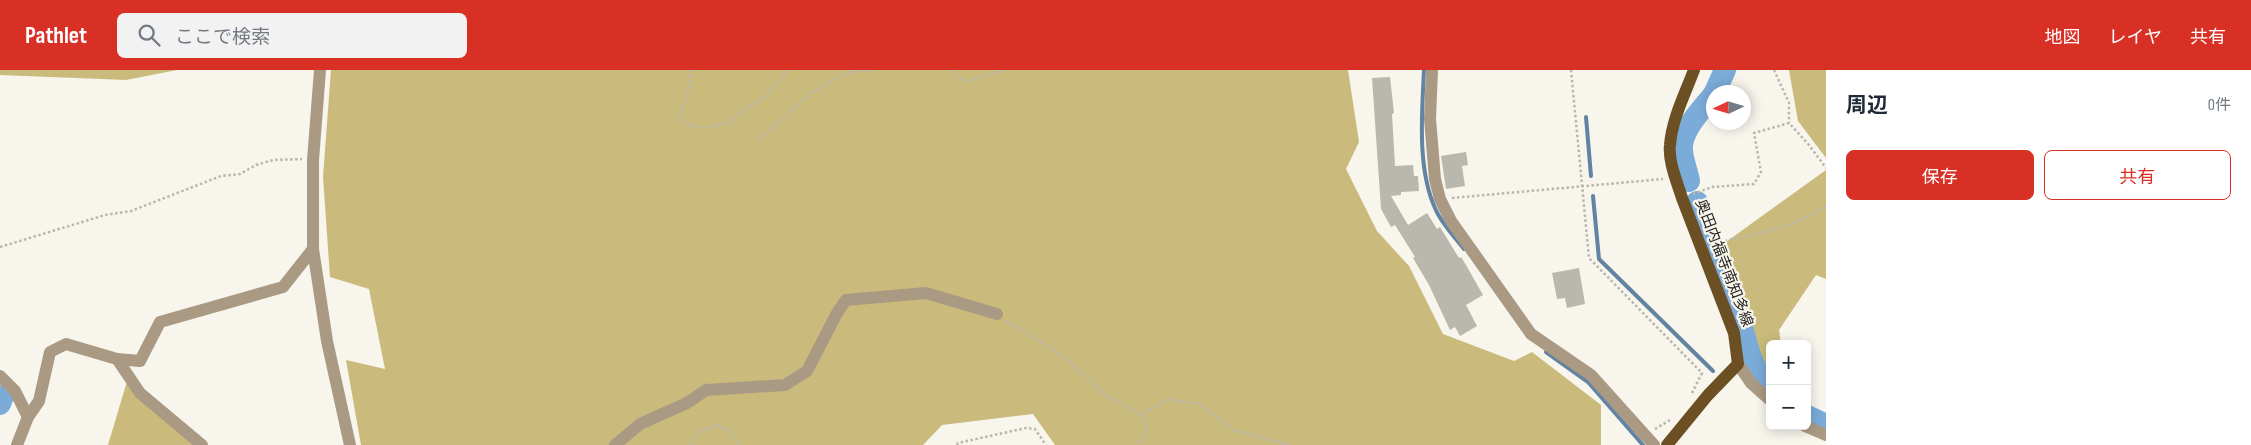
<!DOCTYPE html>
<html lang="ja">
<meta charset="utf-8">
<style>
body{margin:0;font-family:"Sofia Sans Condensed","Noto Sans JP",sans-serif;background:#f2f2f3;color:#1f2937}
.controls{position:absolute;right:15px;bottom:15px;display:grid;overflow:hidden;border-radius:8px;box-shadow:0 2px 12px #0003}
.controls button{width:45px;height:45px;display:grid;place-items:center;padding:0;border:0;border-bottom:1px solid #e0e1e3;background:#fff;color:#1f2937;font:25px sans-serif}
.compass{position:absolute;left:1706px;top:15px;width:45px;height:45px;border-radius:50%;background:#fff;box-shadow:0 2px 12px #0003;rotate:266deg}
.list{margin:0;padding:0;list-style:none}
h2{display:flex;justify-content:space-between;align-items:center;height:65px;margin:0;padding:0 20px;font-size:21px}
h2 small{font-size:16px;font-weight:400;color:#747a83}
.actions{display:flex;gap:10px;padding:15px 20px}
.actions a{flex:1;padding:11px 0;border:1px solid #d93025;border-radius:8px;text-align:center;font-size:18px;color:#d93025}
.actions .main{background:#d93025;color:#fff}
.icon{flex:none;width:28px;height:28px;fill:none;stroke:currentColor;stroke-width:2;stroke-linecap:round;stroke-linejoin:round}
.map{position:relative;flex:none;width:1826px;height:375px;overflow:hidden}
header{display:flex;align-items:center;gap:30px;box-sizing:border-box;height:70px;padding:0 25px;background:#d93025;color:#fff}
header strong{font-size:24px}
nav{display:flex;gap:28px;margin-inline-start:auto;font-size:18px}
.search{width:350px;height:45px;background:#f2f2f3;display:flex;align-items:center;gap:12px;box-sizing:border-box;padding:0 18px;border-radius:8px;color:#747a83;font-size:19px}
main{display:flex}
aside{flex:1;background:#fff}
.map>svg:first-child{display:block}
.forest{fill:#cabb7c}
.lines{fill:none;stroke-linecap:round;stroke-linejoin:round}
.stream{stroke:#6283a2;stroke-width:4}
.river{stroke:#7babd8;stroke-width:22}
.building{fill:#b9b7ae}
.path{stroke:#b8b6af;stroke-width:2.5;stroke-dasharray:2.5 2.5;stroke-linecap:butt}
.minor{stroke:#aa9a83;stroke-width:12}
.major{stroke:#6c4f23;stroke-width:12}
.labels{text-anchor:middle;dominant-baseline:central;stroke-width:4.5;stroke-linejoin:round;paint-order:stroke}
.street-label{font-size:15px;fill:#272623;stroke:#f7f5ec}
</style>
<header>
<strong>Pathlet</strong>
<div class="search"><svg class="icon" aria-label="search" viewBox="0 0 24 24"><circle cx="10" cy="10" r="6"/><path d="M15 15l6 6"/></svg>ここで検索</div>
<nav><a>地図</a><a>レイヤ</a><a>共有</a></nav>
</header>
<main>
<div class="map">
<svg width="1826" height="375" viewBox="0 0 1826 375">
<rect width="100%" height="100%" fill="#f7f5ec"/>
<g class="forest">
<path d="M 0,0 L 177,0 L 126,10 L 0,5 Z"/>
<path d="M 331,0 L 1348,0 L 1359,72 L 1346,99 L 1377,161 L 1409,196 L 1443,264 L 1514,291 L 1532,282 L 1601,335 L 1601,375 L 1055,375 L 1033,344 L 942,355 L 923,375 L 361,375 L 346,290 L 385,299 L 369,219 L 330,207 L 323,107 Z"/>
<path d="M 1789,0 L 1826,0 L 1826,88 L 1798,51 Z"/>
<path d="M 1826,100 L 1826,209 L 1816,205 L 1779,260 L 1781,274 L 1770,274 L 1770,306 L 1765,305 L 1719,177 Z"/>
<path d="M 128,308 L 195,375 L 108,375 Z"/>
</g>
<g class="lines">
<g class="stream">
<path d="M 1424,0 C 1422,43 1417,98 1435,138 C 1441,153 1454,166 1464,179"/>
<path d="M 1586,47 L 1591,106"/>
<path d="M 1593,126 L 1599,189 L 1713,301"/>
<path d="M 1546,282 L 1588,312 L 1643,375"/>
</g>
<g class="river">
<path d="M 1715,22 L 1725,0"/>
<path d="M 1689,111 C 1687,101 1683,91 1682,81 C 1680,60 1702,40 1714,24"/>
<path d="M 1697,132 C 1711,170 1725,209 1739,248 C 1748,274 1749,297 1770,317"/>
<path d="M 0,334 L 3,326"/>
<path d="M 1807,346 L 1826,355"/>
</g>
</g>
<g class="building">
<path d="M 1390,7 L 1394,43 L 1392,44 L 1395,96 L 1413,95 L 1414,106 L 1418,106 L 1419,121 L 1401,122 L 1401,125 L 1391,126 L 1408,155 L 1427,143 L 1437,159 L 1440,157 L 1459,188 L 1461,187 L 1466,195 L 1483,225 L 1466,235 L 1477,256 L 1460,266 L 1455,257 L 1450,260 L 1429,215 L 1413,188 L 1415,187 L 1395,155 L 1391,157 L 1381,139 L 1372,8 Z"/>
<path d="M 1466,82 L 1468,95 L 1462,96 L 1465,116 L 1446,119 L 1441,86 Z"/>
<path d="M 1579,198 L 1585,234 L 1567,238 L 1565,228 L 1557,229 L 1552,203 Z"/>
</g>
<g class="lines">
<g class="path">
<path d="M 690,0 L 690,15 L 680,46 L 683,52 L 691,56 L 706,58 L 730,52 L 742,41 L 764,28 L 788,0"/>
<path d="M 953,0 L 964,12 L 1003,0"/>
<path d="M 1571,0 L 1589,188 L 1702,303 L 1692,323"/>
<path d="M 1774,0 L 1789,33 L 1789,53"/>
<path d="M 761,69 L 809,24 L 849,2 L 874,0"/>
<path d="M 1693,124 L 1712,117 L 1754,114 L 1761,102 L 1754,63 L 1789,53 L 1809,75 L 1826,98"/>
<path d="M 1452,128 L 1663,109"/>
<path d="M 1720,172 C 1755,164 1796,158 1826,136"/>
<path d="M 0,177 L 105,145 L 131,141 L 221,106 L 240,104 L 256,95 L 273,90 L 302,89"/>
<path d="M 1006,250 L 1067,289 L 1107,326 L 1141,345 L 1147,357 L 1138,375"/>
<path d="M 1141,345 L 1168,329 L 1199,334 L 1233,360 L 1289,375"/>
<path d="M 1655,359 L 1670,350"/>
<path d="M 691,375 L 698,362 L 717,355 L 730,361 L 739,375"/>
<path d="M 957,375 L 958,373 L 1026,358 L 1035,359 L 1046,375"/>
</g>
<g class="minor">
<path d="M 320,0 L 313,90 L 313,179 L 327,271 L 350,375"/>
<path d="M 1432,0 L 1430,49 L 1435,109 L 1440,129 L 1451,151 L 1531,264 L 1591,305 L 1654,375"/>
<path d="M 117,289 L 140,291 L 160,252 L 283,217 L 313,179"/>
<path d="M 1738,294 L 1751,313 L 1770,330"/>
<path d="M 0,306 L 15,321 L 28,347"/>
<path d="M 1805,356 L 1826,365"/>
<path d="M 17,375 L 28,347 L 39,331 L 50,282 L 66,274 L 117,289 L 140,323 L 202,375"/>
<path d="M 615,375 L 640,354 L 687,333 L 706,320 L 785,315 L 807,301 L 837,243 L 846,230 L 926,223 L 997,244"/>
</g>
<path class="major" d="M 1667,375 L 1708,325 L 1738,294 L 1734,263 L 1682,128 C 1677,112 1668,91 1670,75 C 1672,49 1685,24 1694,0"/>
</g>
<g class="labels">
<g class="street-label">
<text transform="translate(1724 193) rotate(69)">奥田内福寺南知多線</text>
</g>
</g>
</svg>
<div class="controls">
<button>+</button>
<button>−</button>
</div>
<svg class="compass" viewBox="-18 -18 36 36"><path d="M0-13l5 13h-10z" fill="#e53935"/><path d="M0 13l5-13h-10z" fill="#747a83"/></svg>
</div>
<aside>
<h2>周辺<small>0件</small></h2>
<ul class="list">
</ul>
<div class="actions"><a class="main">保存</a><a>共有</a></div>
</aside>
</main>
